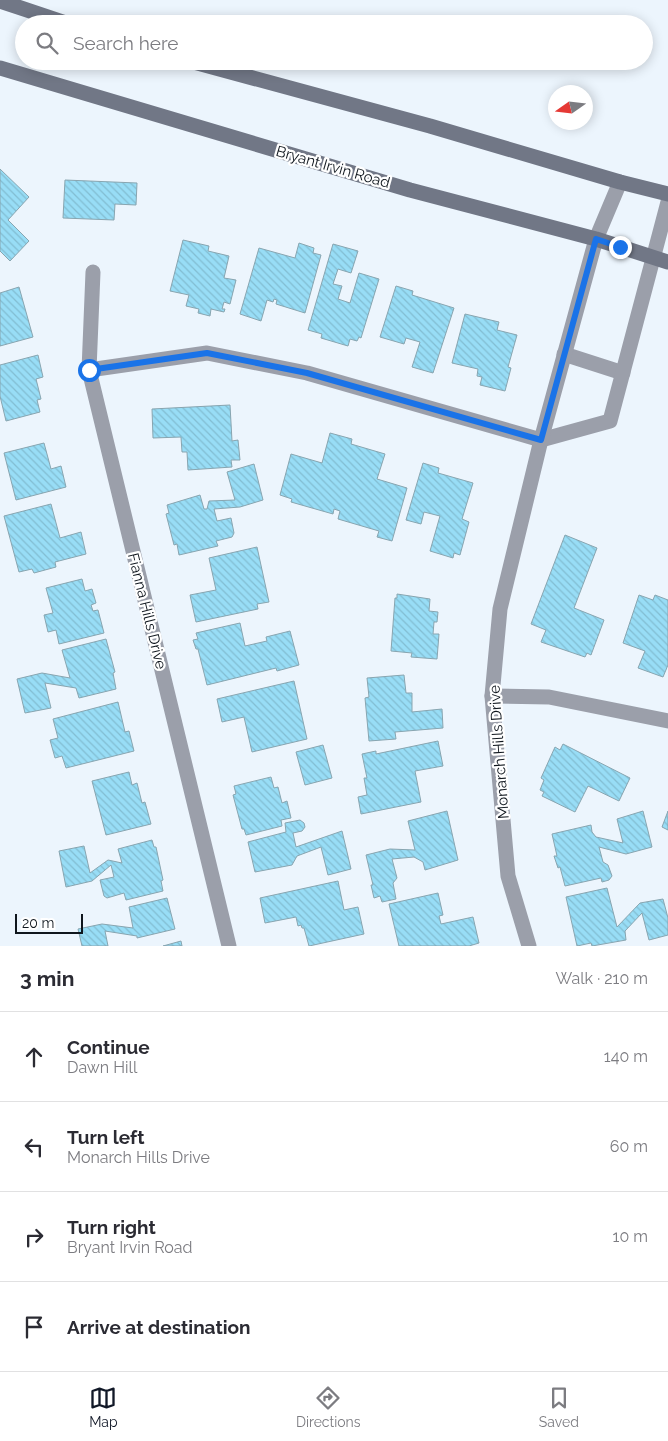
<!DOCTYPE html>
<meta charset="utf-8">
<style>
body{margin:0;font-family:Raleway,sans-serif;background:#f2f2f3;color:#2b2b33}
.compass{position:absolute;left:548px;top:85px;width:45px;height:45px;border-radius:50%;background:#fff;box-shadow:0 2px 12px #0003;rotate:256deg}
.scale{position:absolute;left:15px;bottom:12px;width:68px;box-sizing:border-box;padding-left:5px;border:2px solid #0f161d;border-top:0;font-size:14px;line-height:18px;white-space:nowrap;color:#0f161d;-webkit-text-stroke:4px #fff;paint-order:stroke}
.stop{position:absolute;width:15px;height:15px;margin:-11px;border:4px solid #1a73e8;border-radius:50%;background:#fff}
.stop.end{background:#1a73e8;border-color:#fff;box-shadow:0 1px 5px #0008}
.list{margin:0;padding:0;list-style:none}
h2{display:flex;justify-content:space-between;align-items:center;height:65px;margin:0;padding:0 20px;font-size:21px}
h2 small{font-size:16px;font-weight:400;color:#7c7c81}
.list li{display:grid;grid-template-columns:32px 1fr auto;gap:15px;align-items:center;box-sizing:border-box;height:90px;padding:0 20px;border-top:1px solid #e1e1e2}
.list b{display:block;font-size:19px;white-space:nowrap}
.list p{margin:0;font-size:16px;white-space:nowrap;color:#7c7c81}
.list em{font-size:16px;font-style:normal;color:#7c7c81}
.icon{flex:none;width:28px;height:28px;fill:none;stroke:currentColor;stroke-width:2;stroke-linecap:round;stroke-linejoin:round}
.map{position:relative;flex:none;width:668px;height:946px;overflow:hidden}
.search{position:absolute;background:#fff;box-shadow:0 2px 12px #0003;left:15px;right:15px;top:15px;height:55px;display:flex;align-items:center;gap:12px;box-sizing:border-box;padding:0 18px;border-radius:28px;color:#7c7c81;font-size:19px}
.sheet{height:425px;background:#fff}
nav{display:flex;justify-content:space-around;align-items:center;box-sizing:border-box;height:70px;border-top:1px solid #e1e1e2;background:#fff;font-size:14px;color:#7c7c81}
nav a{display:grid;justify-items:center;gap:2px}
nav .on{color:#111827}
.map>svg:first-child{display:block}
.building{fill:url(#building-back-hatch);stroke:#88a5b0}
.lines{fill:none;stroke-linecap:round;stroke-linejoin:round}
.street{stroke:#9b9faa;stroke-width:15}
.secondary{stroke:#717786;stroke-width:15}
.route{stroke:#1a73e8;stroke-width:6}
.labels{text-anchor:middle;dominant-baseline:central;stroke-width:4.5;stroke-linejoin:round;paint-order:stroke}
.street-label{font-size:15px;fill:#0f161d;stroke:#fff}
</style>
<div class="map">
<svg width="668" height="946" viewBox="0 0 668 946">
<defs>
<pattern id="building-back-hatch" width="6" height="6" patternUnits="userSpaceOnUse" patternTransform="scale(1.25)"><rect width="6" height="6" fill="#98ddf6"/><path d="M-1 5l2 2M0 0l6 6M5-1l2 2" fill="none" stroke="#82bdd2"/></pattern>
</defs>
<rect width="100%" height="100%" fill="#ecf5fd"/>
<g class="building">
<path d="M 0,169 L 29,197 L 8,220 L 29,241 L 10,261 L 0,251 Z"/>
<path d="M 65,180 L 137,183 L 136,205 L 115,204 L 114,220 L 63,218 Z"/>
<path d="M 183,240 L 209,246 L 208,251 L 229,256 L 224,278 L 236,280 L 230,304 L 224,302 L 222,309 L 225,309 L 224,312 L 211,309 L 210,316 L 198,313 L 199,309 L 186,306 L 189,295 L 170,291 Z"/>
<path d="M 299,243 L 314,248 L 313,253 L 321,255 L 305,313 L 276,304 L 277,300 L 274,299 L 273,302 L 267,300 L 261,321 L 240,314 L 259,248 L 295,258 Z"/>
<path d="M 333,244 L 358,251 L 351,273 L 338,269 L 333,284 L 342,286 L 338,299 L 350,303 L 359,273 L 379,279 L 361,338 L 359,337 L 357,341 L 350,339 L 348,346 L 321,338 L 322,334 L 308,330 Z"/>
<path d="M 396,286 L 413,291 L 412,295 L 454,308 L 433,373 L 412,367 L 420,342 L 406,338 L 404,344 L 380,337 Z"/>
<path d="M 19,287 L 33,337 L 0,346 L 0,293 Z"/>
<path d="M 465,314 L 499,322 L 497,330 L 517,335 L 508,367 L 511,368 L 505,391 L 480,385 L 482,377 L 477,376 L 478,369 L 452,363 Z"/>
<path d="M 38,355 L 43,377 L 36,379 L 41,399 L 37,400 L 40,412 L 6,421 L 0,396 L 0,365 Z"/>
<path d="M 230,405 L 232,441 L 238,440 L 240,460 L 231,460 L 232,467 L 188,470 L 187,452 L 182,452 L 181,437 L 153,438 L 152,409 Z"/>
<path d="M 330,433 L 352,439 L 351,444 L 385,454 L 377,479 L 407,488 L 392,541 L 377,537 L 379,531 L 338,519 L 340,511 L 334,509 L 333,514 L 291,502 L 292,499 L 280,495 L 291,454 L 322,463 Z"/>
<path d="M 44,443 L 51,469 L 61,466 L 66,487 L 16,500 L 4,453 Z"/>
<path d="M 423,463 L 439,468 L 438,473 L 473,483 L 462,519 L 469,522 L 460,555 L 454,553 L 453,558 L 430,551 L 440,516 L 424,512 L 421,524 L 406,520 Z"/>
<path d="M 254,464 L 263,500 L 240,507 L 214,509 L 217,521 L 231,518 L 234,533 L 232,537 L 216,541 L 218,546 L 179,555 L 177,544 L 174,545 L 166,514 L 169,513 L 167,505 L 200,495 L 204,509 L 207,509 L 209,501 L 235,500 L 227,472 Z"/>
<path d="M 51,504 L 60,538 L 81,532 L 86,554 L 55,562 L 56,567 L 34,573 L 32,569 L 19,572 L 4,516 Z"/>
<path d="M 565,535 L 597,548 L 574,608 L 604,620 L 591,655 L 587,653 L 585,657 L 541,642 L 546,630 L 531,624 Z"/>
<path d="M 257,547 L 269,602 L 257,604 L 258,609 L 196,622 L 190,595 L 216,590 L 209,558 Z"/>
<path d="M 82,579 L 85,591 L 92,589 L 96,603 L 91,605 L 93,611 L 98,610 L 104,633 L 59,644 L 56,630 L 48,632 L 44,615 L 53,613 L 46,588 Z"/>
<path d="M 397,594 L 430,599 L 429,611 L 438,612 L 437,622 L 434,622 L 433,634 L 439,634 L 437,659 L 411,657 L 412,653 L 391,651 L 395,598 L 397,598 Z"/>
<path d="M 639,595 L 653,600 L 655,595 L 668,600 L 668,665 L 663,677 L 638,668 L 645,651 L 623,643 Z"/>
<path d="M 240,623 L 245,646 L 267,641 L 266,637 L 290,631 L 299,665 L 277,671 L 276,668 L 207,685 L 198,649 L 196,649 L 193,640 L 198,639 L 196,633 Z"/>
<path d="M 106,639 L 115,672 L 113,673 L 116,689 L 79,698 L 76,688 L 45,683 L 51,708 L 25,713 L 17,679 L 42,673 L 70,678 L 62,650 Z"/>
<path d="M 404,675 L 406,693 L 412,693 L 412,712 L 442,709 L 443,728 L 395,732 L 396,739 L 369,741 L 365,698 L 369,697 L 367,678 Z"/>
<path d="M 294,681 L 307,739 L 252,752 L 244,717 L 222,722 L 217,699 Z"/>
<path d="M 118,702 L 125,732 L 129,731 L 134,751 L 66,768 L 62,756 L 55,758 L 50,740 L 58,738 L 53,719 Z"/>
<path d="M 438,741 L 443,766 L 415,771 L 421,802 L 361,814 L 358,797 L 367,795 L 364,778 L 367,778 L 362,754 L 376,751 L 376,754 Z"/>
<path d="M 563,744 L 630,778 L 619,801 L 588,786 L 575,812 L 542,796 L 544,792 L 540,790 L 544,780 L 541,778 L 555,747 L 560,750 Z"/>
<path d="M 323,745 L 332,778 L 305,785 L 296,752 Z"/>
<path d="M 129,772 L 132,785 L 137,783 L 142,803 L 145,802 L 151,824 L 106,835 L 92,781 Z"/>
<path d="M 271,777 L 274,788 L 278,787 L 282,803 L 287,801 L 291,818 L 281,820 L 282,826 L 246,835 L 244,829 L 242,829 L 233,795 L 236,794 L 234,786 Z"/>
<path d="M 447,811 L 458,860 L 425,870 L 423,862 L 414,857 L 392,859 L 397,878 L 393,883 L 396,899 L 382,902 L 380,896 L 374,898 L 371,885 L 373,885 L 366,855 L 390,849 L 415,850 L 408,821 Z"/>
<path d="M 643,811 L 652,847 L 626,854 L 599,847 L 603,862 L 608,865 L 612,876 L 609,880 L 602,882 L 601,878 L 565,886 L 560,867 L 558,868 L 554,856 L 557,856 L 552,834 L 591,825 L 592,832 L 596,837 L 623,843 L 617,819 Z"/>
<path d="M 668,811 L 668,830 L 662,827 Z"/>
<path d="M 300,820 L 304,823 L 305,827 L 302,831 L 293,833 L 296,847 L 342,831 L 351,869 L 328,875 L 321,847 L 297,856 L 292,865 L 255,872 L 248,842 L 286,832 L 285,823 Z"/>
<path d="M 152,840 L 154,847 L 156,847 L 163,880 L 161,881 L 163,891 L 126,900 L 124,893 L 107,898 L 104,896 L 100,880 L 114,877 L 111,865 L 92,881 L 66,887 L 59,851 L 84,846 L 90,873 L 108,860 L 122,863 L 118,849 Z"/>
<path d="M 338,881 L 344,910 L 358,907 L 364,934 L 309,946 L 304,928 L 302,928 L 301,925 L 298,926 L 296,917 L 265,923 L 260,898 Z"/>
<path d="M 607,888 L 617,927 L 640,903 L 663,899 L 668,918 L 668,935 L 649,940 L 642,913 L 625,931 L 626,940 L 592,946 L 591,943 L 577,946 L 566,897 Z"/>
<path d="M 438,893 L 443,915 L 439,916 L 441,924 L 473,917 L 479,943 L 469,946 L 399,946 L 389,904 Z"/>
<path d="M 167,898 L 175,929 L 137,938 L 137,936 L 105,931 L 108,946 L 82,946 L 78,929 L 102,924 L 133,928 L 129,907 Z"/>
<path d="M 181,941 L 182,946 L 163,946 Z"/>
</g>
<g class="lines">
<g class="street">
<path d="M 93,272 L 89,370 L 229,946"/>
<path d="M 564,354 L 623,373"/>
<path d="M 89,370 L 207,353 L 307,373 L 541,440"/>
<path d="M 541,440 L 610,421 L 668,202"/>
<path d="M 492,696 L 549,697 L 668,721"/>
<path d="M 529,946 L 508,876 L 492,696 L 500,609 L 541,440 L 596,239 L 620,182"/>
</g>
<g class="secondary">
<path d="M 0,1 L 69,24"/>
<path d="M 190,61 L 430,126 L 620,182 L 668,194"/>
<path d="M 0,68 L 410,190 L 596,239 L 668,262"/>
</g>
</g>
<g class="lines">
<path class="route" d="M 89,370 L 207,353 L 307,373 L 541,440 L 596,239 L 620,247"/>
</g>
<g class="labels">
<g class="street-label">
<text transform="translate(333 167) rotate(16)">Bryant Irvin Road</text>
<text transform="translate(147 611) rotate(76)">Fianna Hills Drive</text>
<text transform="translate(499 752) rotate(-94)">Monarch Hills Drive</text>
</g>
</g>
</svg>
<svg class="compass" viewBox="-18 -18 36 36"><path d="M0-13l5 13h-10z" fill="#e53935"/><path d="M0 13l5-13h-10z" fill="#7c7c81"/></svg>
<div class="scale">20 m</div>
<div class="stop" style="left:89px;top:370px"></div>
<div class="stop end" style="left:620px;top:247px"></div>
<div class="search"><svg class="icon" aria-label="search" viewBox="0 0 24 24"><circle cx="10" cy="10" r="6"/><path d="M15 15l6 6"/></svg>Search here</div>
</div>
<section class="sheet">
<h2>3 min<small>Walk · 210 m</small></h2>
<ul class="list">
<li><svg class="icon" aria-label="ahead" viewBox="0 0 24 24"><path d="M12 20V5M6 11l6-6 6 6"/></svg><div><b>Continue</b><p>Dawn Hill</p></div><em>140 m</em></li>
<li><svg class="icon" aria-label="left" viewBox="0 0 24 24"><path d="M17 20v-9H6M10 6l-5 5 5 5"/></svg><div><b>Turn left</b><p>Monarch Hills Drive</p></div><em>60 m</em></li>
<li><svg class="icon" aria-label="right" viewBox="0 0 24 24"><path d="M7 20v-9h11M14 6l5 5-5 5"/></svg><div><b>Turn right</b><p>Bryant Irvin Road</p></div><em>10 m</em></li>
<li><svg class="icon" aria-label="arrive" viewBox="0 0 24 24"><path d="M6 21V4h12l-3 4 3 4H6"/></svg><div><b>Arrive at destination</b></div></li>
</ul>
</section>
<nav>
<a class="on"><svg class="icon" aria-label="map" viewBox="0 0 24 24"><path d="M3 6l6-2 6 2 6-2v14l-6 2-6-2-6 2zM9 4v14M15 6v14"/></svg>Map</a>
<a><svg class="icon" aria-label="directions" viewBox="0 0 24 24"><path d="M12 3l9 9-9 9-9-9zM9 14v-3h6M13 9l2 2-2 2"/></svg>Directions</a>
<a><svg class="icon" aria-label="saved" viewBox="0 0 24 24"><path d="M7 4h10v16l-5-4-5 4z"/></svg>Saved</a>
</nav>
